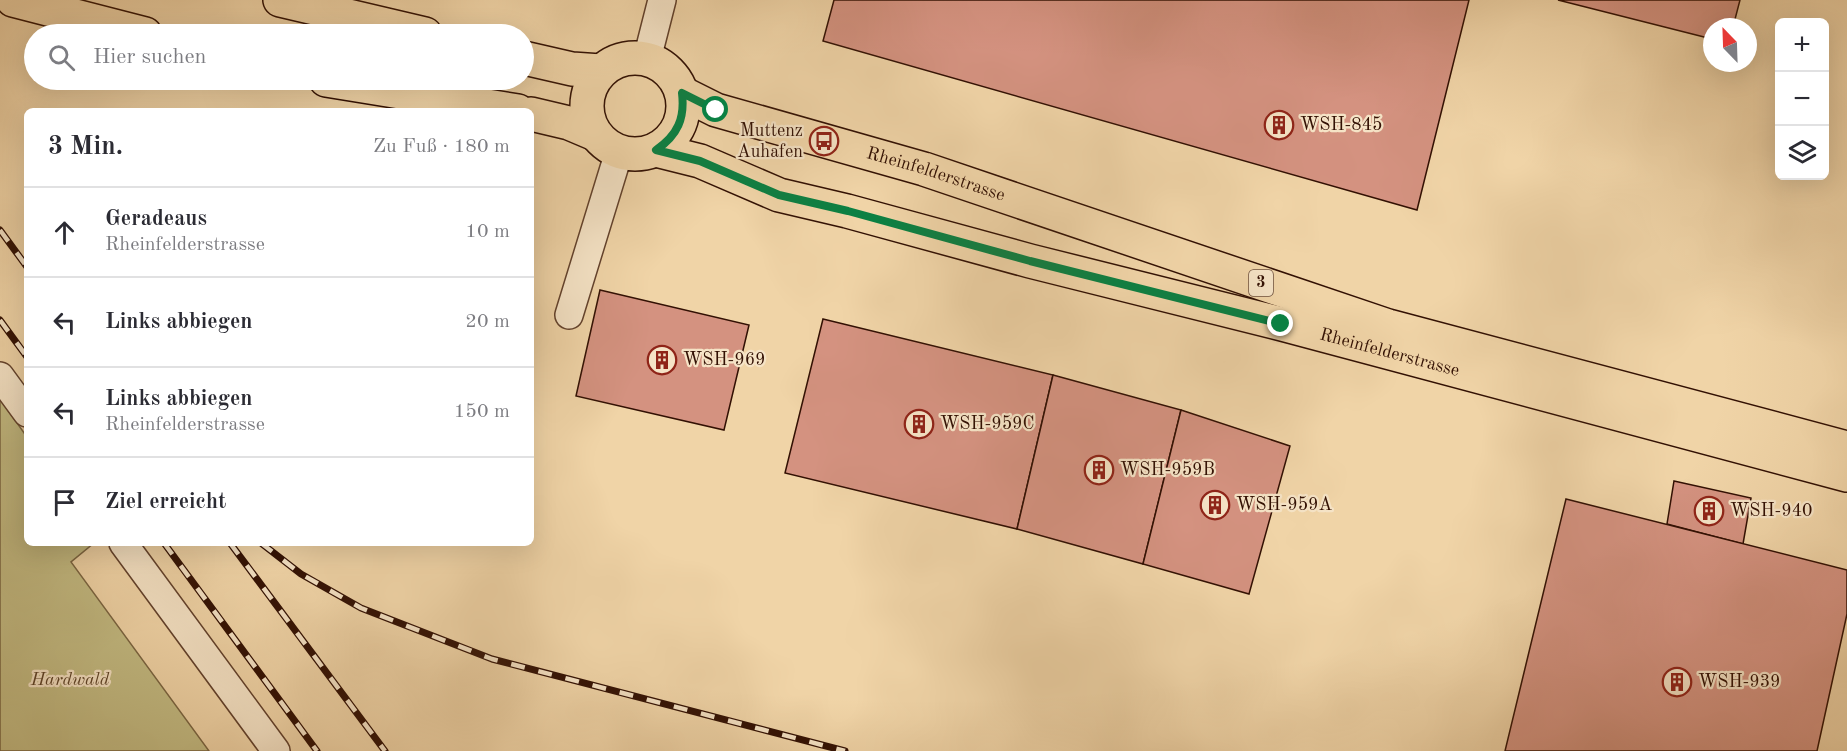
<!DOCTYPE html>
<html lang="de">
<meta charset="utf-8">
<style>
body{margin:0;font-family:"Old Standard TT",serif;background:#f7f7f7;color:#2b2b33}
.controls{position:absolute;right:18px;top:18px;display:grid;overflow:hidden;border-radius:9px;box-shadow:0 6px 24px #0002}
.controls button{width:54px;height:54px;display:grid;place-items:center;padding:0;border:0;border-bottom:2px solid #e1e1e2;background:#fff;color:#2b2b33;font:30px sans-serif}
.compass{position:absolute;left:1703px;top:18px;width:54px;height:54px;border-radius:50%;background:#fff;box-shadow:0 6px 24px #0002;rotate:337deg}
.stop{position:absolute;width:18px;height:18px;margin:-14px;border:4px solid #0b8043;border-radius:50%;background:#fff}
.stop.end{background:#0b8043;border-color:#fff;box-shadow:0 2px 6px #0008}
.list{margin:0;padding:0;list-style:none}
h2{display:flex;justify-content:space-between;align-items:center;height:78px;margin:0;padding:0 24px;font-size:26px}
h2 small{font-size:20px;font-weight:400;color:#7c7c81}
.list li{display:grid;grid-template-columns:39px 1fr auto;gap:18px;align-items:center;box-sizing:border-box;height:90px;padding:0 24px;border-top:2px solid #e1e1e2}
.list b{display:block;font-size:22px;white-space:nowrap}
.list p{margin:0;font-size:20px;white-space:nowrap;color:#7c7c81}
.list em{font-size:20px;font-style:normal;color:#7c7c81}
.icon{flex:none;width:33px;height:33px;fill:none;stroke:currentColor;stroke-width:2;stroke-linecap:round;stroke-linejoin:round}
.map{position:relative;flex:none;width:1847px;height:751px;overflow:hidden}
.search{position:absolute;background:#fff;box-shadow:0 6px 24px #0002;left:24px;top:24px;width:510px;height:66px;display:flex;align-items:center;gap:15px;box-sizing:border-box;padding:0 21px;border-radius:33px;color:#7c7c81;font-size:22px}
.panel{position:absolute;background:#fff;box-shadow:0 6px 24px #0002;left:24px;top:108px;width:510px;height:438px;border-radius:9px}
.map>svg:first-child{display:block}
.green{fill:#c2ba82;stroke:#7a6542;stroke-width:1.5}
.building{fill:#d49280;stroke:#321003;stroke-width:1.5}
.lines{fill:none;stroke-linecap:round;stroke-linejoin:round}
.minor-casing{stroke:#62412c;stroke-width:30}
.major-casing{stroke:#321003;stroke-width:36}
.minor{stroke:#f5e3c6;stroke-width:27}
.major{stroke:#f0d4a7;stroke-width:33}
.rail-casing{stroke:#321003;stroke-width:7}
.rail{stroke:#f5e3c6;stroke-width:4.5;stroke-dasharray:14;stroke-linecap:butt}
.route{stroke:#0b8043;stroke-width:8}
.labels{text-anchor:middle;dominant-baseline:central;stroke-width:4.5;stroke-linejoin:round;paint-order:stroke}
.shield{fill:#f5e3c6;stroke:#6c4f3e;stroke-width:1.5}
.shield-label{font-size:16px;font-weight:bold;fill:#321003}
.poi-label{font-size:18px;fill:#321003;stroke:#f5e3c6;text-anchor:start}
.street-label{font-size:18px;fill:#321003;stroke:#f5e3c6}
.park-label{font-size:18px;font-style:italic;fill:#5d4329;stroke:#f5e3c6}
</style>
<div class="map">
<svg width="1847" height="751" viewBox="0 0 1847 751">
<rect width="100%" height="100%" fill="#f0d4a7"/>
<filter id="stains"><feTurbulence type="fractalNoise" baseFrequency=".00333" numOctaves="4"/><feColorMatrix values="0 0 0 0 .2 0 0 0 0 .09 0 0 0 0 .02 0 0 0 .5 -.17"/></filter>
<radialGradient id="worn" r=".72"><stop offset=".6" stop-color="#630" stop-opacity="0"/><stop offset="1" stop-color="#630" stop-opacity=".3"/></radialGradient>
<path class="green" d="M 0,399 L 27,437 L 27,543 L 94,543 L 71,562 L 209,751 L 0,751 Z"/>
<g class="building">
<path d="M 834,0 L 1469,0 L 1417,210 L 823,41 Z"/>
<path d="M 1558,0 L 1740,0 L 1733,27 L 1712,27 L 1712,39 Z"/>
<path d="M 600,290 L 749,325 L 724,430 L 576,396 Z"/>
<path d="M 823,319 L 1053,375 L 1017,529 L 785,473 Z"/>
<path d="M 1053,375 L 1181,410 L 1143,564 L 1017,529 Z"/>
<path d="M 1181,410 L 1290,446 L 1249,594 L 1143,564 Z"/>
<path d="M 1674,481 L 1751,498 L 1743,544 L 1667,524 Z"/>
<path d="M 1566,499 L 1847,570 L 1847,614 L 1817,751 L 1505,751 Z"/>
</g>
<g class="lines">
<g class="minor-casing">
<g id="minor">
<path d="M 647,59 L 662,0"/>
<path d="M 569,315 L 619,152"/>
<path d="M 0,376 L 27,413"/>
<path d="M 123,543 L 276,751"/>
</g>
</g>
<g class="major-casing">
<g id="major">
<path d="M 13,0 L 145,34"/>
<path d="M 280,0 L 425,34"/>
<circle cx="635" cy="106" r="48"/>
<path d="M 524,58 L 572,69 L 601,71"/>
<path d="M 326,80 L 518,111"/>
<path id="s1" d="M 682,93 L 716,110 L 924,169 L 1388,326 L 1847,448"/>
<path d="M 531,114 L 569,123 L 595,134"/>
<path id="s2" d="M 656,150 L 700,161 L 779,195 L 847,211 L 1030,261 L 1282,324 L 1847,475"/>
</g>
</g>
<use href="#minor" class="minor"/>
<use href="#major" class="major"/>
<g class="rail-casing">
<g id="rail">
<path d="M 0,230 L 27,267"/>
<path d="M 0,320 L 27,357"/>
<path d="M 164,543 L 317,751"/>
<path d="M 230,543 L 385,751"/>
<path d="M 261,543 L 301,574 L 361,608 L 492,659 L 845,751"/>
</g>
</g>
<use href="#rail" class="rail"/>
</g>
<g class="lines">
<path class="route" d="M 716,110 L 682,93 C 685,118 678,135 656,150 L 700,161 L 779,195 L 848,211 L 1030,261 L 1281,324"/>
</g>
<defs>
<g id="building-ring" transform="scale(1.5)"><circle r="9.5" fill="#f5e3c6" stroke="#8f2418" stroke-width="1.5"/><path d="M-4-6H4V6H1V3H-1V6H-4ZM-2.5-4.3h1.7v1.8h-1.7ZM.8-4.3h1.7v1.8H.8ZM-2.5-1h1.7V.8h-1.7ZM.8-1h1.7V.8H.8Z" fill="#8f2418"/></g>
<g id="bus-ring" transform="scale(1.5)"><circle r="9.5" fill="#f5e3c6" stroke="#8f2418" stroke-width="1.5"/><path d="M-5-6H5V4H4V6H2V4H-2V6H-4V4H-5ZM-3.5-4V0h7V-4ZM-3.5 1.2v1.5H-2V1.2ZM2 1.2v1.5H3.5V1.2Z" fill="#8f2418"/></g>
</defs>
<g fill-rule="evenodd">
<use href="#building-ring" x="1279" y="125"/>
<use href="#bus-ring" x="824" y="141"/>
<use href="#building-ring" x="662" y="360"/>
<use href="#building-ring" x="919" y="424"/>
<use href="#building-ring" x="1099" y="470"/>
<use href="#building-ring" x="1215" y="505"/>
<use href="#building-ring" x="1709" y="511"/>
<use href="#building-ring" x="1677" y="682"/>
</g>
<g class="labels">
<rect class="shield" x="1249" y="270" width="24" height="26" rx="4.5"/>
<g class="shield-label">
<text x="1261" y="283">3</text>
</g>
<g class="poi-label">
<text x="1300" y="125">WSH-845</text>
<text x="803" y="131" text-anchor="end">Muttenz<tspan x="803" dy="21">Auhafen</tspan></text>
<text x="683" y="360">WSH-969</text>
<text x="940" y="424">WSH-959C</text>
<text x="1120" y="470">WSH-959B</text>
<text x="1236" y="505">WSH-959A</text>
<text x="1730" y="511">WSH-940</text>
<text x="1698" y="682">WSH-939</text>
</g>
<g class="street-label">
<text stroke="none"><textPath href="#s1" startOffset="267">Rheinfelderstrasse</textPath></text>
<text stroke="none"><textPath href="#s2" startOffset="762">Rheinfelderstrasse</textPath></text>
</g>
<g class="park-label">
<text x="70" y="680">Hardwald</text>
</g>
</g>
<rect width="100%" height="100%" filter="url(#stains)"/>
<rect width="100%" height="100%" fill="url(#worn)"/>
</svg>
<div class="controls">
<button>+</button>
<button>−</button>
<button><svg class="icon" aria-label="layers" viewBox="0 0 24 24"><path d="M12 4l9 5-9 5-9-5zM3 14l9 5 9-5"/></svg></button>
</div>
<svg class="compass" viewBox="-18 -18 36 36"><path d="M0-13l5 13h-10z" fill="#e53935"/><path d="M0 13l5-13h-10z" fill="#7c7c81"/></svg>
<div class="stop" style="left:716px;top:110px"></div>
<div class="stop end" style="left:1281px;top:324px"></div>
<div class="search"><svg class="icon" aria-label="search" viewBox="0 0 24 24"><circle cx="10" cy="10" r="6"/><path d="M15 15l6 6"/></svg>Hier suchen</div>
<section class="panel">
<h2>3 Min.<small>Zu Fuß · 180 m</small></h2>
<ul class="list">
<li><svg class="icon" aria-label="ahead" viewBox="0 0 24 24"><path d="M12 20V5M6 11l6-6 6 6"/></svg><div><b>Geradeaus</b><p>Rheinfelderstrasse</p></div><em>10 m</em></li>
<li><svg class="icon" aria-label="left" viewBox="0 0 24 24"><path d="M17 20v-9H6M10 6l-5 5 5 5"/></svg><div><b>Links abbiegen</b></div><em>20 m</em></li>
<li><svg class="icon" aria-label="left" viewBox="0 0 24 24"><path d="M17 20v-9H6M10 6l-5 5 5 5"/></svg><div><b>Links abbiegen</b><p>Rheinfelderstrasse</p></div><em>150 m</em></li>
<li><svg class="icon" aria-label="arrive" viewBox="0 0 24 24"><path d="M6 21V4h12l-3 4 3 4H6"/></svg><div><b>Ziel erreicht</b></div></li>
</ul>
</section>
</div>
